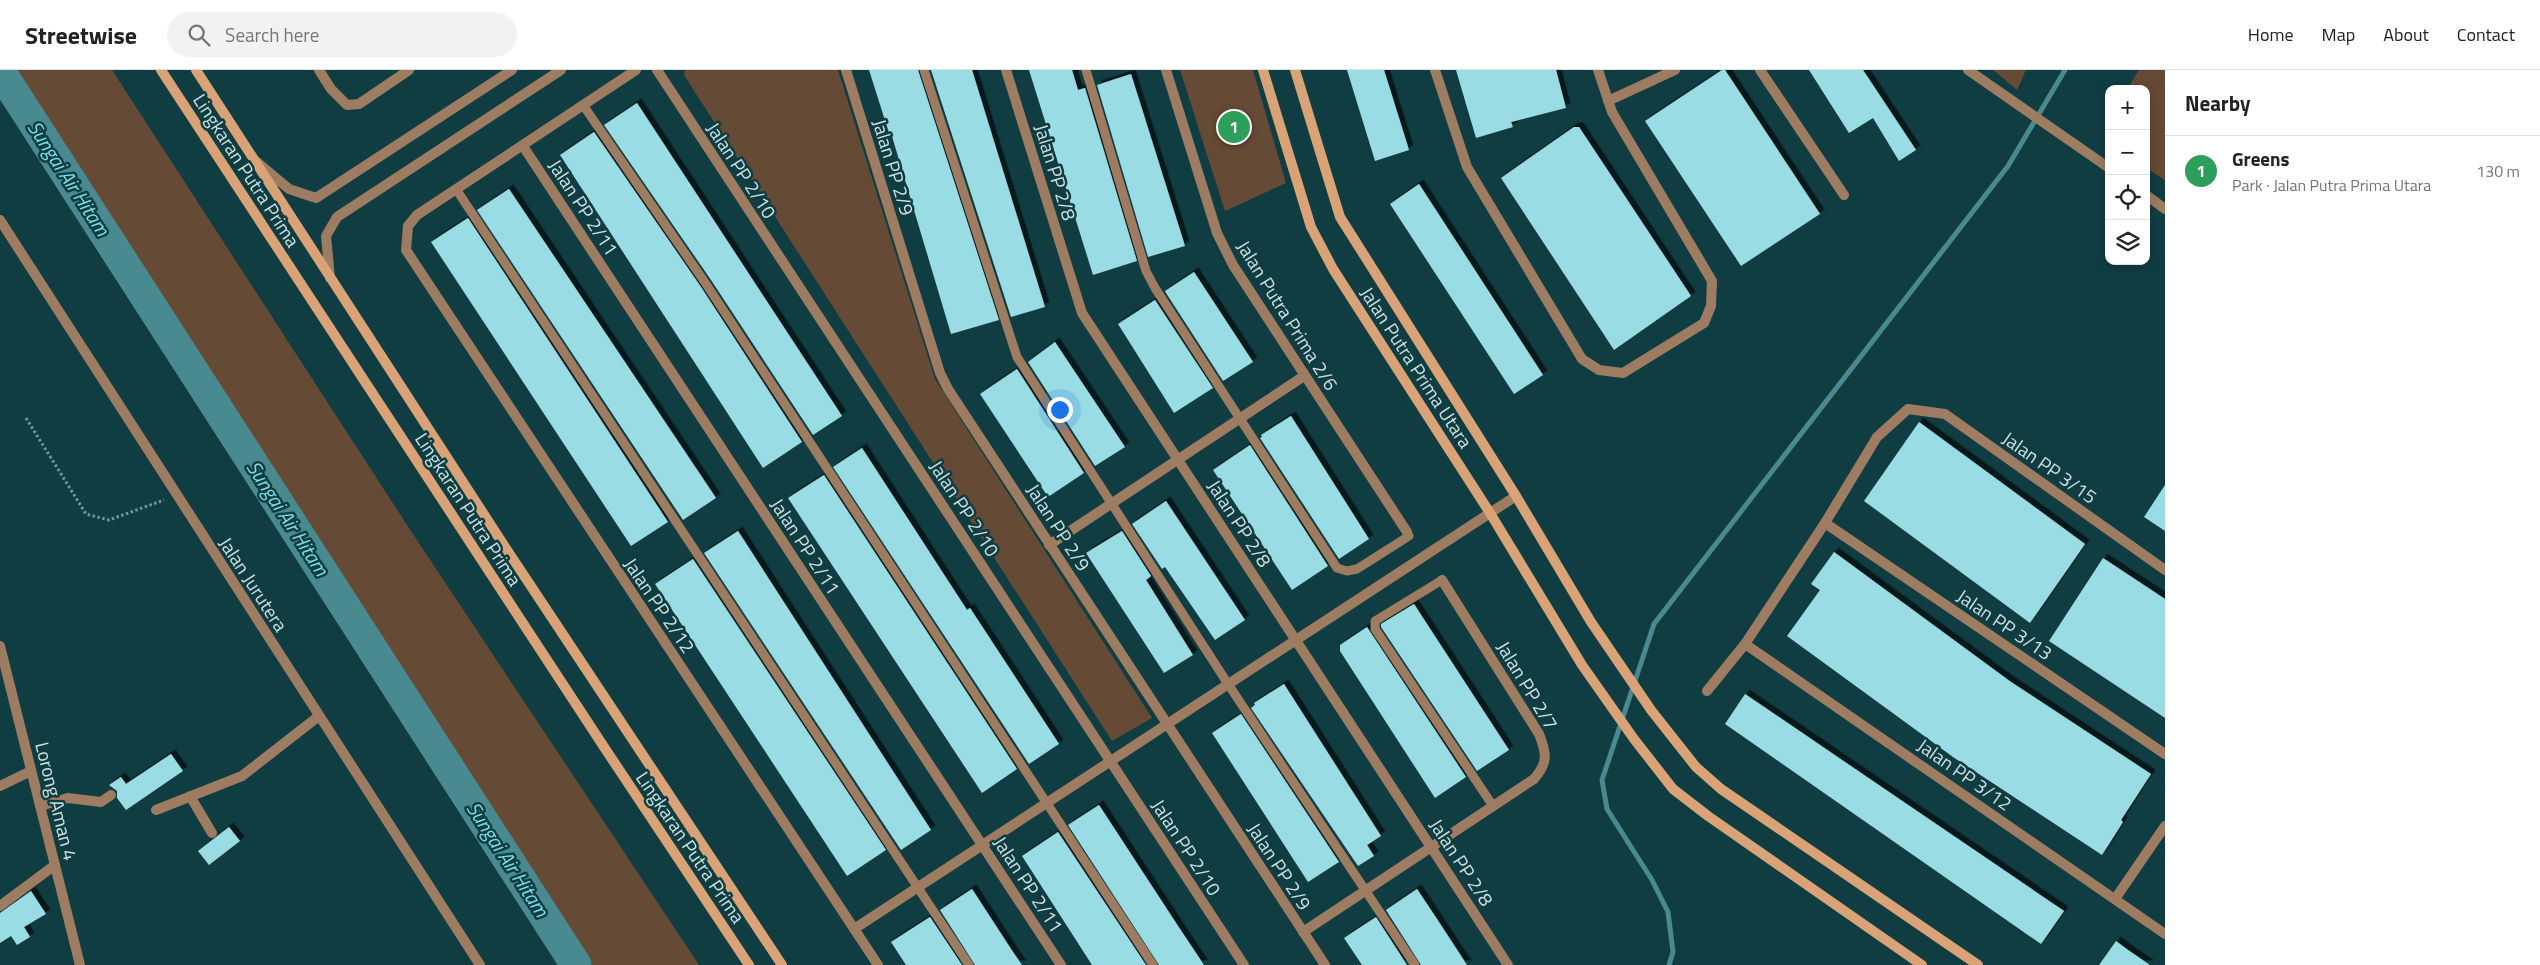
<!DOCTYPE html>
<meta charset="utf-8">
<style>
body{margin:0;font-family:"Titillium Web",sans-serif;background:#f2f2f2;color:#222}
.controls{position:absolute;right:15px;top:15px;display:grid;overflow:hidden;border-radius:10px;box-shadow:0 2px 12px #0003}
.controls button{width:45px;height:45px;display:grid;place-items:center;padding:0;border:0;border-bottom:1px solid #e0e0e0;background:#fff;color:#222;font:25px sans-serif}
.you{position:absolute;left:1059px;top:339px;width:18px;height:18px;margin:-12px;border:4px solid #fff;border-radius:50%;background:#1a73e8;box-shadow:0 0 0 8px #1a73e833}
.badge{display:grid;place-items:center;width:32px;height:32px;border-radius:50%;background:#2563eb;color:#fff;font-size:16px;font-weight:700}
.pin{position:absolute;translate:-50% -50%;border:2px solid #fff;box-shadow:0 1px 5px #0006}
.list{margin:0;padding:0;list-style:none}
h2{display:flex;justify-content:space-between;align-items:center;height:65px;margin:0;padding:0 20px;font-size:21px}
h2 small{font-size:16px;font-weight:400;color:#767676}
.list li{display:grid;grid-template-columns:32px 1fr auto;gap:15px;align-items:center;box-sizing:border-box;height:70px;padding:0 20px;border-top:1px solid #e0e0e0}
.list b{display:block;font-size:19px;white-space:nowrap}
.list p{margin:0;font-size:16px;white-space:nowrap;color:#767676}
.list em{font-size:16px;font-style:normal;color:#767676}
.icon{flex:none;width:28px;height:28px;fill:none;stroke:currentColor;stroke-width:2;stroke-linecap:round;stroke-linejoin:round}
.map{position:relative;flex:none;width:2165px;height:895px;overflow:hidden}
header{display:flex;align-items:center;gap:30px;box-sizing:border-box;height:70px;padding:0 25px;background:#fff;border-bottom:1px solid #e0e0e0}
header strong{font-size:24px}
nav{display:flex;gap:28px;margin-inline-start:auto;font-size:18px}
.search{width:350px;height:45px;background:#f2f2f2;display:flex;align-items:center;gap:12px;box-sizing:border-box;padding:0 18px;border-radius:28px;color:#767676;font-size:19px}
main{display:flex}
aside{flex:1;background:#fff}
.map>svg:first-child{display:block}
.green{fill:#654a35}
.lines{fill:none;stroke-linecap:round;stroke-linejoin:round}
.stream{stroke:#498a90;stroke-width:5}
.river{stroke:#498a90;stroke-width:31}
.building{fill:#9adce3;filter:url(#shadow)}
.path{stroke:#759699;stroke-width:3;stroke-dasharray:2.5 2.5;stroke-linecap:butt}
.service{stroke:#9e7c61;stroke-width:9}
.minor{stroke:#9e7c61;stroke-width:10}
.tertiary{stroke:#9e7c61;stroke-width:10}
.secondary{stroke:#d9a377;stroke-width:10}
.labels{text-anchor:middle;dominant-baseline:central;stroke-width:5;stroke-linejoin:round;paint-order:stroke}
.street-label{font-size:19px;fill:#cce2e4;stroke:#103d41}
.water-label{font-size:20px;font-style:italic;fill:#79e0ea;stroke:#103d41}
</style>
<header>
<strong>Streetwise</strong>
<div class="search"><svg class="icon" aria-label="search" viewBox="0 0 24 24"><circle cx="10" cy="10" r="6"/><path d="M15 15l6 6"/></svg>Search here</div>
<nav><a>Home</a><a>Map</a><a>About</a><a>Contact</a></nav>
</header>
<main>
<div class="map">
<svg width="2165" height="895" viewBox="0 0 2165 895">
<defs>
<filter id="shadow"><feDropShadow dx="4.5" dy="-4.5" stdDeviation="0" flood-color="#0009"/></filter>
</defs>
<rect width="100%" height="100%" fill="#103d41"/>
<g class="green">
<path d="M 0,0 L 112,0 L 409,458 L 699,895 L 570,895 L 320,517 L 0,24 Z"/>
<path d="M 685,0 L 838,0 L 935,309 L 1152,648 L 1112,671 L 684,5 Z"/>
<path d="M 1180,0 L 1253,0 L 1286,113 L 1225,141 Z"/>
<path d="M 1993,0 L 2026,0 L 2017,20 Z"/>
<path d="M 2139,0 L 2165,0 L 2165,110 L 2146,98 L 2146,19 L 2127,19 Z"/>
</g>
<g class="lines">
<path class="stream" d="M 1669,895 L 1673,882 L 1668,842 L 1652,810 L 1607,739 L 1602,710 L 1654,554 L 2008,96 L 2065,0"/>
<path class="river" d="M 0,1 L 576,895"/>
</g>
<g class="building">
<path d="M 869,0 L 918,0 L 999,250 L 951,264 L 891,63 L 889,63 Z"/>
<path d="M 931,0 L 972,0 L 1045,237 L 1011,247 Z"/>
<path d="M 1029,0 L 1072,0 L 1078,20 L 1085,18 L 1137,191 L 1093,205 Z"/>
<path d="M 1347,0 L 1384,0 L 1409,80 L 1375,91 Z"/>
<path d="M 1456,0 L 1556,0 L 1566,38 L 1511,52 L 1513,57 L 1476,68 Z"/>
<path d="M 1722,0 L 1725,0 L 1820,144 L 1741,196 L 1645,51 Z"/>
<path d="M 1809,0 L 1863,0 L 1916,80 L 1899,91 L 1873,48 L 1849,63 Z"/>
<path d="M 1131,4 L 1185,176 L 1148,187 L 1097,15 Z"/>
<path d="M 637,33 L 842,346 L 813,365 L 711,210 L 604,55 Z"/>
<path d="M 1574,57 L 1579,57 L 1691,226 L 1614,280 L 1501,108 Z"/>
<path d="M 594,62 L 701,217 L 802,372 L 763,398 L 560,85 Z"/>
<path d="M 1419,114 L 1543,305 L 1514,324 L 1390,134 Z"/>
<path d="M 509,119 L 716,428 L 683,450 L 477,140 Z"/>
<path d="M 468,148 L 668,452 L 631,476 L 431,172 Z"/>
<path d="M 1194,202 L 1253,292 L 1223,311 L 1166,223 L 1165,221 Z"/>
<path d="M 1155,230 L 1213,318 L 1174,343 L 1118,254 Z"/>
<path d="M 1055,272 L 1125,377 L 1095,396 L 1028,292 Z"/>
<path d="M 1017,299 L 1084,403 L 1048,427 L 980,324 Z"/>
<path d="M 1291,346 L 1369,469 L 1339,489 L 1260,368 L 1262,367 L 1261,365 Z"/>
<path d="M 1919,352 L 2085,474 L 2030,553 L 1864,431 Z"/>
<path d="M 1250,375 L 1328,496 L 1292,520 L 1213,400 Z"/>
<path d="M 862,378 L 967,540 L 970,538 L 1059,674 L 1029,694 L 833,397 Z"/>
<path d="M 824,405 L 1017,699 L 982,723 L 788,428 Z"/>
<path d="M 2165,415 L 2165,461 L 2144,447 Z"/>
<path d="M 1166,431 L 1245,550 L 1215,570 L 1165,497 L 1162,499 L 1132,454 Z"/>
<path d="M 738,461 L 931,760 L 901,780 L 704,483 Z"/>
<path d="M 1122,461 L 1151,506 L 1146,510 L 1193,585 L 1164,603 L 1086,483 Z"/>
<path d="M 1834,482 L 2011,612 L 2151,704 L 2121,750 L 2123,752 L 2102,785 L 1953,687 L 1787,566 L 1820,520 L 1811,514 Z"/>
<path d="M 2103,488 L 2165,529 L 2165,648 L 2049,571 Z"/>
<path d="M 693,489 L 886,780 L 847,806 L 655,514 Z"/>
<path d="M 1414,534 L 1509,680 L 1477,701 L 1381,557 L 1381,554 Z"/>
<path d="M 1367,557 L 1466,707 L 1435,728 L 1340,581 L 1340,575 Z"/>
<path d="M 1284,614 L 1381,766 L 1367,775 L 1374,786 L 1358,796 L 1251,638 L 1255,635 L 1254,633 Z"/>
<path d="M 1745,624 L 2064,841 L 2041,874 L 1725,654 Z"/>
<path d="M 1241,644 L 1339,792 L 1308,812 L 1212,663 Z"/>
<path d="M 171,684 L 183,701 L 126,740 L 117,728 L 117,721 L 109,715 L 121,707 L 126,714 Z"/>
<path d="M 1099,735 L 1178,856 L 1204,895 L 1159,895 L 1068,755 Z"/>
<path d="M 229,757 L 240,771 L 209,795 L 198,781 Z"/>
<path d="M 1058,762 L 1146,895 L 1092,895 L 1022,786 Z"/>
<path d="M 972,819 L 1011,879 L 1022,895 L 975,895 L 940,840 Z"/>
<path d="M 1417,819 L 1435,846 L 1467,895 L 1421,895 L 1386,840 Z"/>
<path d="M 31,821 L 46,844 L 24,857 L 30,867 L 17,875 L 11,866 L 0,873 L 0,843 Z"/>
<path d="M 930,847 L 962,895 L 906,895 L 891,872 Z"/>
<path d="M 1376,847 L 1407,895 L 1362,895 L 1344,868 Z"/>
<path d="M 2116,871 L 2128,880 L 2150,895 L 2099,895 Z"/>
</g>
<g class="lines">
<path class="path" d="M 26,348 L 86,444 L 109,450 L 164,430"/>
<g class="service">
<path d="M 924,0 L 1017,287 L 1228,614 L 1415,895"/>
<path d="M 1086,0 L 1146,201 L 1155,218 L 1337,498 L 1347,501 L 1357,499 L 1409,466 L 1407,462"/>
<path d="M 583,35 L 706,214 L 1153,895"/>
<path d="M 456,119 L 969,895"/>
<path d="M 1442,510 L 1375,551 L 1375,559 L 1493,736"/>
</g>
<g class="minor">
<path d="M 319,0 L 331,19 L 347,35 L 359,34 L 409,0"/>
<path d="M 636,0 L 417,145 L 408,156 L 406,180 L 878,895"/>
<path d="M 657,0 L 1244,895"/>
<path d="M 846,0 L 940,303 L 948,319 L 1325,895"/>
<path d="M 1006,0 L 1082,243 L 1508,895"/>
<path d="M 1166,0 L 1217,163 L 1233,195 L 1407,462"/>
<path d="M 1435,0 L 1467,97 L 1582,289 L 1599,300 L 1623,303 L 1704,253 L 1711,236 L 1712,211 L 1612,42 L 1598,0"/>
<path d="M 1760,0 L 1844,125"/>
<path d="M 1608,31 L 1675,0"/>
<path d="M 523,76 L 1061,895"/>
<path d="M 257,92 L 289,119 L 316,128 L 512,0"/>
<path d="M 0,150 L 480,895"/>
<path d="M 330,208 L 326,166 L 337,147 L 561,0"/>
<path d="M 1825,453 L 2165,684"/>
<path d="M 1049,475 L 1304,306"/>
<path d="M 1745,574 L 2165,864"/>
<path d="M 0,576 L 80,895"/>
<path d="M 1707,621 L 1745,574 L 1825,453 L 1877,367 L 1908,339 L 1945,344 L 2165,500"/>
<path d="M 0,716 L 31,701"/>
<path d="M 190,726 L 212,763"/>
<path d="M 40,736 L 68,728 L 101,732 L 111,725"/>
<path d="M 156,740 L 242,706 L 319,646"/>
<path d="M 2115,829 L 2165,756"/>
<path d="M 0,836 L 55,795"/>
<path d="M 854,859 L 1516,426"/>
<path d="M 1303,862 L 1534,709 C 1548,693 1547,684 1539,664 L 1442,510"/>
</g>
<g class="tertiary">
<path d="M 1968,0 L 2109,98"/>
<path d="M 2146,125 L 2165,139"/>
</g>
<g class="secondary">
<path d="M 161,0 L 604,677 L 749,895"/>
<path d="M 196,0 L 505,477 L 782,895"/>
<path d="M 1263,0 L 1311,157 L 1333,199 L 1490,443 L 1582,595 L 1634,669 L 1673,719 L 1708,746 L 1922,895"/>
<path d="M 1295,0 L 1340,147 L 1516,426 L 1591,552 L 1651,640 L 1696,697 L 1721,719 L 1978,895"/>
</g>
</g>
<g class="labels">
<g class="street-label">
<text transform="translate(894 97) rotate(73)">Jalan PP 2/9</text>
<text transform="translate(247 100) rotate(57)">Lingkaran Putra Prima</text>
<text transform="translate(742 100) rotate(57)">Jalan PP 2/10</text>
<text transform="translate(1056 102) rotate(73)">Jalan PP 2/8</text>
<text transform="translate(584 137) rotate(57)">Jalan PP 2/11</text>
<text transform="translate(1288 245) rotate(58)">Jalan Putra Prima 2/6</text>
<text transform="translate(1417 297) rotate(57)">Jalan Putra Prima Utara</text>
<text transform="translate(2050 397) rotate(35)">Jalan PP 3/15</text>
<text transform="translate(965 438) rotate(57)">Jalan PP 2/10</text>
<text transform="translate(469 439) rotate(57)">Lingkaran Putra Prima</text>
<text transform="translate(1240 453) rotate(57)">Jalan PP 2/8</text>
<text transform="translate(1059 457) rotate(57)">Jalan PP 2/9</text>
<text transform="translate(806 476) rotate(57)">Jalan PP 2/11</text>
<text transform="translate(254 514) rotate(57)">Jalan Jurutera</text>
<text transform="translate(660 535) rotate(56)">Jalan PP 2/12</text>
<text transform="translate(2005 554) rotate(34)">Jalan PP 3/13</text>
<text transform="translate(1528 615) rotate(59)">Jalan PP 2/7</text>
<text transform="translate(1965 704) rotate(35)">Jalan PP 3/12</text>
<text transform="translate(57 731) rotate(76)">Lorong Aman 4</text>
<text transform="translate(691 777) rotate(56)">Lingkaran Putra Prima</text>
<text transform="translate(1187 777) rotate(57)">Jalan PP 2/10</text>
<text transform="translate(1462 792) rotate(57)">Jalan PP 2/8</text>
<text transform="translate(1280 796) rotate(57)">Jalan PP 2/9</text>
<text transform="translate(1029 814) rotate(57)">Jalan PP 2/11</text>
</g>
<g class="water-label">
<text transform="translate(69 108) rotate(57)">Sungai Air Hitam</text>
<text transform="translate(288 448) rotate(57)">Sungai Air Hitam</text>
<text transform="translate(508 789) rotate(57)">Sungai Air Hitam</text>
</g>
</g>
</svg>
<div class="controls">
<button>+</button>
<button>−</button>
<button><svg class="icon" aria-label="locate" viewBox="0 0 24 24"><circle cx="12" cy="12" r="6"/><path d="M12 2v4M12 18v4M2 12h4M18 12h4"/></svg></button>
<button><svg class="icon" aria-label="layers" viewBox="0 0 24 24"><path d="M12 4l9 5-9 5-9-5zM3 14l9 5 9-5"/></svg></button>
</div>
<div class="you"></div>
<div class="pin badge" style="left:1234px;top:57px;background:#2e9e5b">1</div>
</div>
<aside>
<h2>Nearby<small></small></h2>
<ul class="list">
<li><span class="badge" style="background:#2e9e5b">1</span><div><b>Greens</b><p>Park · Jalan Putra Prima Utara</p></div><em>130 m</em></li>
</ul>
</aside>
</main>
